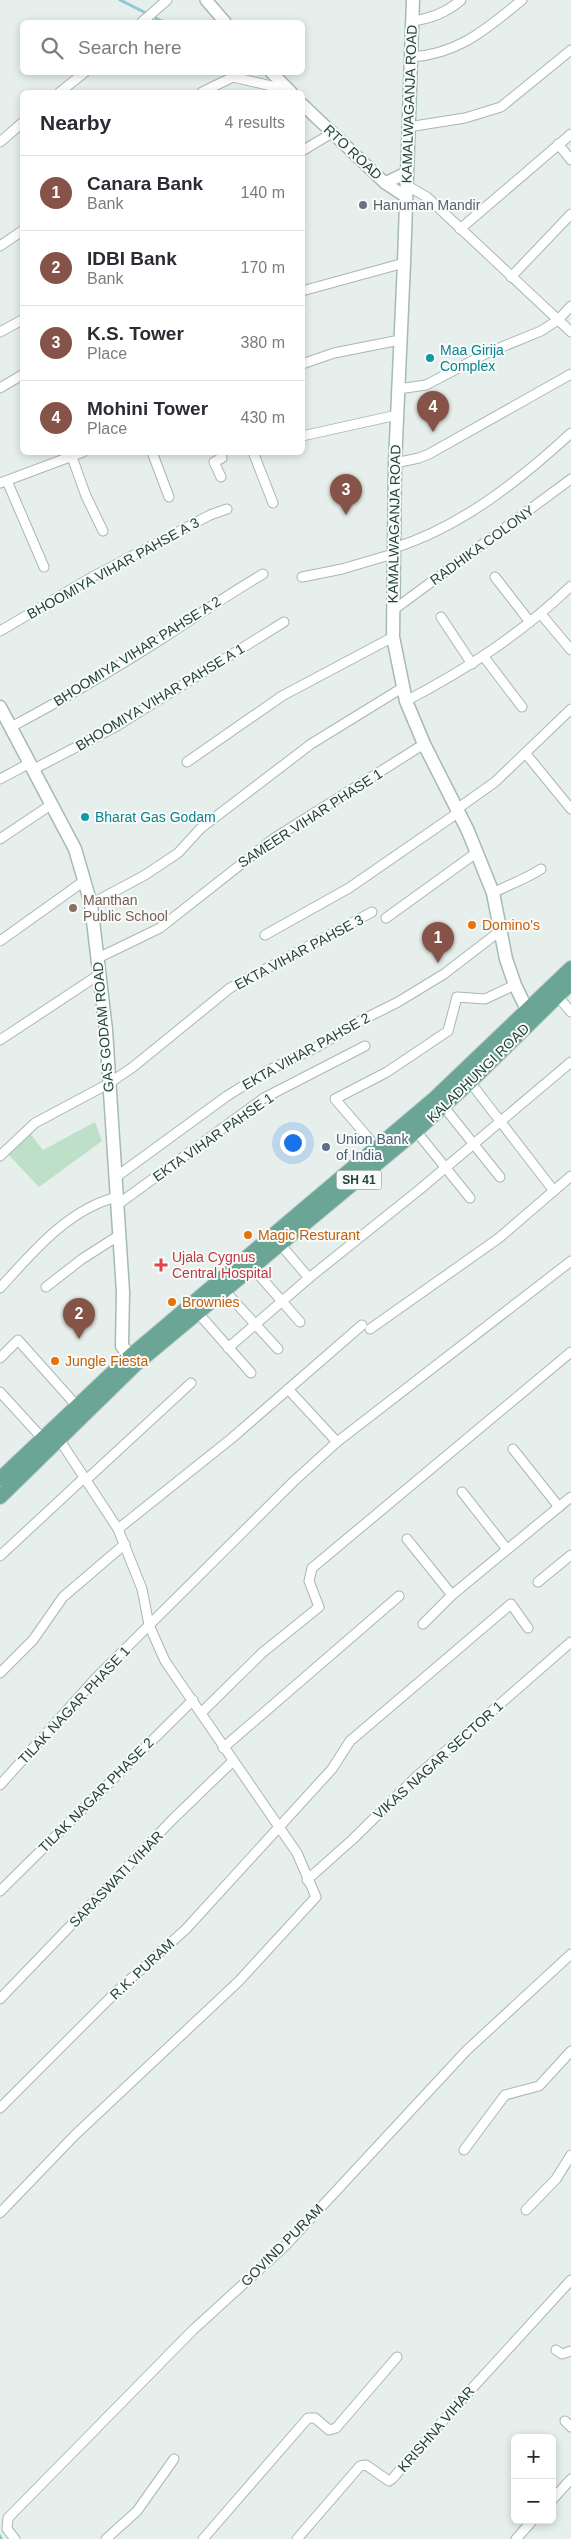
<!DOCTYPE html>
<meta charset="utf-8">
<style>
body{margin:0;font-family:Arial,sans-serif;background:#f2f2f3;color:#2b2b33}
.controls{position:absolute;right:15px;bottom:15px;display:grid;overflow:hidden;border-radius:8px;box-shadow:0 2px 8px #0003}
.controls button{width:45px;height:45px;display:grid;place-items:center;padding:0;border:0;border-bottom:1px solid #e1e1e2;background:#fff;color:#2b2b33;font:25px sans-serif}
.you{position:absolute;left:292px;top:1142px;width:18px;height:18px;margin:-12px;border:4px solid #fff;border-radius:50%;background:#1a73e8;box-shadow:0 0 0 8px #1a73e833}
.badge{display:grid;place-items:center;width:32px;height:32px;border-radius:50%;background:#855347;color:#fff;font-size:16px;font-weight:700}
.pin{position:absolute;translate:-50% -41px;filter:drop-shadow(0 1px 2px #0008)}
.pin::after{content:'';position:absolute;top:26px;width:18px;height:15px;background:inherit;clip-path:polygon(0 0,100% 0,50% 100%)}
.list{margin:0;padding:0;list-style:none}
h2{display:flex;justify-content:space-between;align-items:center;height:65px;margin:0;padding:0 20px;font-size:21px}
h2 small{font-size:16px;font-weight:400;color:#7c7c81}
.list li{display:grid;grid-template-columns:32px 1fr auto;gap:15px;align-items:center;box-sizing:border-box;height:75px;padding:0 20px;border-top:1px solid #e1e1e2}
.list b{display:block;font-size:19px;white-space:nowrap}
.list p{margin:0;font-size:16px;white-space:nowrap;color:#7c7c81}
.list em{font-size:16px;font-style:normal;color:#7c7c81}
.icon{flex:none;width:28px;height:28px;fill:none;stroke:currentColor;stroke-width:2;stroke-linecap:round;stroke-linejoin:round}
.map{position:relative;flex:none;width:571px;height:2539px;overflow:hidden}
.search{position:absolute;background:#fff;box-shadow:0 2px 8px #0003;left:20px;top:20px;width:285px;height:55px;display:flex;align-items:center;gap:12px;box-sizing:border-box;padding:0 18px;border-radius:8px;color:#7c7c81;font-size:19px}
.panel{position:absolute;background:#fff;box-shadow:0 2px 8px #0003;left:20px;top:90px;width:285px;height:365px;border-radius:8px}
.map>svg:first-child{display:block}
.green{fill:#bfe0c8}
.lines{fill:none;stroke-linecap:round;stroke-linejoin:round}
.stream{stroke:#8ec9d4;stroke-width:3}
.minor-casing{stroke:#a8b8b2;stroke-width:11}
.tertiary-casing{stroke:#a8b8b2;stroke-width:14}
.secondary-casing{stroke:#a4bbb3;stroke-width:15}
.primary-casing{stroke:#c2cac8;stroke-width:16}
.minor{stroke:#fff;stroke-width:9}
.tertiary{stroke:#fff;stroke-width:11}
.secondary{stroke:#fff;stroke-width:12}
.primary{stroke:#6aa596;stroke-width:14}
.worship-dot{fill:#6b7280;stroke:#f7fbf9;stroke-width:2}
.culture-dot{fill:#0f9aa8;stroke:#f7fbf9;stroke-width:2}
.education-dot{fill:#8d6e63;stroke:#f7fbf9;stroke-width:2}
.food-dot{fill:#e8710a;stroke:#f7fbf9;stroke-width:2}
.service-dot{fill:#5c6f8a;stroke:#f7fbf9;stroke-width:2}
.health-dot{fill:#e0444e;stroke:#f7fbf9;stroke-width:2}
.labels{text-anchor:middle;dominant-baseline:central;stroke-width:4;stroke-linejoin:round;paint-order:stroke}
.shield{fill:#f7fbf9;stroke:#637a73;stroke-width:1}
.shield-label{font-size:12px;font-weight:bold;fill:#24423a}
.street-label{font-size:14px;fill:#24423a;stroke:#f7fbf9}
.worship-label{font-size:14px;fill:#5b616d;stroke:#f7fbf9;text-anchor:start}
.culture-label{font-size:14px;fill:#0d838f;stroke:#f7fbf9;text-anchor:start}
.education-label{font-size:14px;fill:#785e54;stroke:#f7fbf9;text-anchor:start}
.food-label{font-size:14px;fill:#c56008;stroke:#f7fbf9;text-anchor:start}
.service-label{font-size:14px;fill:#4e5e75;stroke:#f7fbf9;text-anchor:start}
.health-label{font-size:14px;fill:#be3a42;stroke:#f7fbf9;text-anchor:start}
</style>
<div class="map">
<svg width="571" height="2539" viewBox="0 0 571 2539">
<rect width="100%" height="100%" fill="#e6efeb"/>
<path class="green" d="M 95,1122 L 102,1141 L 39,1187 L 8,1154 L 29,1132 L 43,1150 Z"/>
<g class="lines">
<g class="stream">
<path d="M 120,0 L 146,13"/>
<path d="M 153,17 L 164,22"/>
<path d="M 258,72 L 261,74"/>
<path d="M 0,2536 L 1,2539"/>
</g>
<g class="minor-casing">
<g id="minor">
<path d="M 411,21 C 431,19 446,13 461,0"/>
<path d="M 142,22 L 167,0"/>
<path d="M 411,57 C 459,54 486,29 522,0"/>
<path d="M 60,92 L 85,72"/>
<path d="M 202,92 L 233,77 L 288,90"/>
<path d="M 408,127 L 465,118 L 501,107 L 571,50"/>
<path d="M 0,142 L 22,123"/>
<path d="M 558,144 L 571,160"/>
<path d="M 302,151 L 332,133"/>
<path d="M 406,185 L 427,197 L 571,332"/>
<path d="M 460,229 L 571,134"/>
<path d="M 0,246 L 22,231"/>
<path d="M 511,277 L 571,214"/>
<path d="M 302,291 L 404,263"/>
<path d="M 0,332 L 22,320"/>
<path d="M 302,364 L 334,353 L 400,340"/>
<path d="M 0,388 L 22,375"/>
<path d="M 398,389 L 426,385 L 487,353 L 541,331 L 558,320 L 571,306"/>
<path d="M 302,436 L 397,415"/>
<path d="M 152,452 L 169,497"/>
<path d="M 220,452 L 222,458 L 214,462 L 221,477"/>
<path d="M 253,452 L 273,503"/>
<path d="M 72,457 L 86,496 L 103,531"/>
<path d="M 395,463 L 419,458 L 429,454 L 571,374"/>
<path d="M 7,481 L 44,567"/>
<path d="M 0,483 L 83,452"/>
<path d="M 394,548 C 461,527 520,480 571,433"/>
<path d="M 302,577 L 342,569 L 393,554"/>
<path d="M 495,577 L 530,622"/>
<path d="M 392,611 L 571,479"/>
<path d="M 541,614 L 571,650"/>
<path d="M 441,617 L 472,664"/>
<path d="M 0,631 L 94,576 L 210,515 L 227,509"/>
<path d="M 484,657 L 522,707"/>
<path d="M 406,701 C 467,669 521,634 571,586"/>
<path d="M 11,727 C 62,700 111,671 160,640 C 194,618 227,595 263,574"/>
<path d="M 526,754 L 571,809"/>
<path d="M 187,762 L 282,696 L 393,637"/>
<path d="M 34,769 L 115,727 L 284,622"/>
<path d="M 0,779 L 30,763"/>
<path d="M 457,809 L 495,782 L 571,709"/>
<path d="M 0,839 L 52,804"/>
<path d="M 493,893 C 508,885 528,878 541,869"/>
<path d="M 91,904 L 145,875 L 178,853 L 201,828 L 311,744 L 402,688"/>
<path d="M 386,918 L 476,853"/>
<path d="M 265,935 L 349,888 L 459,812"/>
<path d="M 0,941 L 84,881"/>
<path d="M 98,958 L 160,928 L 273,839 L 424,744"/>
<path d="M 555,993 L 571,1012"/>
<path d="M 0,1040 L 100,974"/>
<path d="M 470,1082 L 554,1191"/>
<path d="M 444,1107 L 500,1177"/>
<path d="M 416,1131 L 470,1198"/>
<path d="M 377,1148 L 335,1099 L 387,1072 L 448,1031 L 457,997 L 485,999 L 515,985"/>
<path d="M 0,1156 L 35,1123 L 108,1084 L 133,1067 L 230,988 L 372,912"/>
<path d="M 116,1177 L 227,1096 L 267,1071 L 317,1047 L 360,1021 L 398,1002 L 444,974 L 500,931"/>
<path d="M 117,1205 L 264,1098 L 365,1046"/>
<path d="M 280,1244 L 309,1278"/>
<path d="M 252,1267 L 300,1322"/>
<path d="M 46,1287 L 82,1259 L 118,1236"/>
<path d="M 0,1288 C 32,1253 68,1209 117,1197"/>
<path d="M 224,1290 L 278,1349"/>
<path d="M 198,1313 L 251,1373"/>
<path d="M 370,1329 L 499,1238 L 571,1176"/>
<path d="M 228,1348 L 309,1278 L 419,1190 L 571,1062"/>
<path d="M 0,1358 L 18,1340 L 76,1405"/>
<path d="M 288,1389 L 337,1442"/>
<path d="M 0,1392 L 43,1439"/>
<path d="M 513,1449 L 559,1507"/>
<path d="M 86,1480 L 191,1383"/>
<path d="M 462,1492 L 506,1548"/>
<path d="M 118,1529 L 232,1438 L 362,1325"/>
<path d="M 407,1539 L 452,1595"/>
<path d="M 0,1556 L 85,1477"/>
<path d="M 538,1582 L 571,1555"/>
<path d="M 423,1624 L 452,1595 L 571,1497"/>
<path d="M 0,1673 L 33,1640 L 63,1597 L 125,1544"/>
<path d="M 201,1713 L 262,1653 L 319,1607 L 309,1581 L 312,1568 L 571,1352"/>
<path d="M 223,1748 L 399,1596"/>
<path d="M 0,1785 L 95,1679 L 293,1482 L 337,1442 L 571,1261"/>
<path d="M 307,1880 L 353,1839 L 415,1778 L 571,1642"/>
<path d="M 0,1891 L 193,1700"/>
<path d="M 0,1999 L 173,1819 L 233,1761"/>
<path d="M 0,2108 L 116,1992 L 186,1929 L 332,1769 L 350,1741 L 511,1604 L 528,1628"/>
<path d="M 464,2150 L 505,2095 L 539,2086 L 571,2051"/>
<path d="M 526,2210 L 556,2179 L 571,2155"/>
<path d="M 0,2213 L 75,2135 L 239,1981 L 316,1897 L 297,1853 L 165,1661 L 149,1625 L 142,1589 L 118,1529 L 57,1436"/>
<path d="M 556,2350 L 562,2354 L 571,2351"/>
<path d="M 565,2421 L 571,2427"/>
<path d="M 552,2500 L 571,2479"/>
<path d="M 15,2539 L 7,2529 L 8,2518 L 193,2330 L 285,2246 L 466,2051 L 571,1954"/>
<path d="M 106,2539 L 137,2511 L 174,2459"/>
<path d="M 203,2539 L 308,2418 L 315,2418 L 329,2430 L 336,2428 L 397,2357"/>
<path d="M 297,2539 L 360,2466 L 366,2465 L 389,2481 L 393,2478 L 455,2407 L 571,2280"/>
<path d="M 516,2539 L 533,2520"/>
</g>
</g>
<g class="tertiary-casing">
<g id="tertiary">
<path d="M 206,0 L 225,22"/>
<path d="M 271,72 L 291,92"/>
<path d="M 302,104 L 385,183 L 406,197"/>
<path d="M 385,183 L 406,173"/>
</g>
</g>
<g class="secondary-casing">
<g id="secondary">
<path d="M 413,0 L 404,263 L 395,463 L 393,637 L 406,701 L 424,744 L 468,831 L 493,893 L 506,959 L 515,985 L 531,1018"/>
<path d="M 0,707 L 75,849 L 91,904 L 106,1030 L 123,1292 L 122,1346 L 135,1363"/>
</g>
</g>
<g class="primary-casing">
<g id="primary">
<path d="M 0,1479 L 129,1357 L 435,1098 L 571,968"/>
<path d="M 0,1497 L 136,1364 L 416,1131 L 470,1082 L 571,983"/>
</g>
</g>
<use href="#minor" class="minor"/>
<use href="#tertiary" class="tertiary"/>
<use href="#secondary" class="secondary"/>
<use href="#primary" class="primary"/>
</g>
<circle class="worship-dot" cx="363" cy="205" r="5"/>
<g class="culture-dot">
<circle cx="430" cy="358" r="5"/>
<circle cx="85" cy="817" r="5"/>
</g>
<circle class="education-dot" cx="73" cy="908" r="5"/>
<g class="food-dot">
<circle cx="472" cy="925" r="5"/>
<circle cx="248" cy="1235" r="5"/>
<circle cx="172" cy="1302" r="5"/>
<circle cx="55" cy="1361" r="5"/>
</g>
<circle class="service-dot" cx="326" cy="1147" r="5"/>
<path class="health-dot" d="M158.5 1257.5h5v5h5v5h-5v5h-5v-5h-5v-5h5z"/>
<g class="labels">
<rect class="shield" x="336.5" y="1170.5" width="45" height="19" rx="4"/>
<g class="shield-label">
<text x="359" y="1180">SH 41</text>
</g>
<g class="street-label">
<text transform="translate(409 104) rotate(-88)">KAMALWAGANJA ROAD</text>
<text transform="translate(353 152) rotate(43)">RTO ROAD</text>
<text transform="translate(394 524) rotate(-89)">KAMALWAGANJA ROAD</text>
<text transform="translate(482 545) rotate(-36)">RADHIKA COLONY</text>
<text transform="translate(113 568) rotate(-29)">BHOOMIYA VIHAR PAHSE A 3</text>
<text transform="translate(137 651) rotate(-32)">BHOOMIYA VIHAR PAHSE A 2</text>
<text transform="translate(160 697) rotate(-31)">BHOOMIYA VIHAR PAHSE A 1</text>
<text transform="translate(310 818) rotate(-33)">SAMEER VIHAR PHASE 1</text>
<text transform="translate(299 952) rotate(-28)">EKTA VIHAR PAHSE 3</text>
<text transform="translate(103 1027) rotate(-95)">GAS GODAM ROAD</text>
<text transform="translate(306 1051) rotate(-29)">EKTA VIHAR PAHSE 2</text>
<text transform="translate(478 1073) rotate(-44)">KALADHUNGI ROAD</text>
<text transform="translate(213 1137) rotate(-35)">EKTA VIHAR PAHSE 1</text>
<text transform="translate(74 1705) rotate(-47)">TILAK NAGAR PHASE 1</text>
<text transform="translate(438 1760) rotate(-42)">VIKAS NAGAR SECTOR 1</text>
<text transform="translate(96 1795) rotate(-45)">TILAK NAGAR PHASE 2</text>
<text transform="translate(116 1879) rotate(-46)">SARASWATI VIHAR</text>
<text transform="translate(142 1969) rotate(-43)">R.K. PURAM</text>
<text transform="translate(282 2245) rotate(-45)">GOVIND PURAM</text>
<text transform="translate(436 2429) rotate(-49)">KRISHNA VIHAR</text>
</g>
<g class="worship-label">
<text x="373" y="205">Hanuman Mandir</text>
</g>
<g class="culture-label">
<text x="440" y="350">Maa Girija<tspan x="440" dy="16">Complex</tspan></text>
<text x="95" y="817">Bharat Gas Godam</text>
</g>
<g class="education-label">
<text x="83" y="900">Manthan<tspan x="83" dy="16">Public School</tspan></text>
</g>
<g class="food-label">
<text x="482" y="925">Domino's</text>
<text x="258" y="1235">Magic Resturant</text>
<text x="182" y="1302">Brownies</text>
<text x="65" y="1361">Jungle Fiesta</text>
</g>
<g class="service-label">
<text x="336" y="1139">Union Bank<tspan x="336" dy="16">of India</tspan></text>
</g>
<g class="health-label">
<text x="172" y="1257">Ujala Cygnus<tspan x="172" dy="16">Central Hospital</tspan></text>
</g>
</g>
</svg>
<div class="controls">
<button>+</button>
<button>−</button>
</div>
<div class="you"></div>
<div class="pin badge" style="left:438px;top:963px">1</div>
<div class="pin badge" style="left:79px;top:1339px">2</div>
<div class="pin badge" style="left:346px;top:515px">3</div>
<div class="pin badge" style="left:433px;top:432px">4</div>
<div class="search"><svg class="icon" aria-label="search" viewBox="0 0 24 24"><circle cx="10" cy="10" r="6"/><path d="M15 15l6 6"/></svg>Search here</div>
<section class="panel">
<h2>Nearby<small>4 results</small></h2>
<ul class="list">
<li><span class="badge">1</span><div><b>Canara Bank</b><p>Bank</p></div><em>140 m</em></li>
<li><span class="badge">2</span><div><b>IDBI Bank</b><p>Bank</p></div><em>170 m</em></li>
<li><span class="badge">3</span><div><b>K.S. Tower</b><p>Place</p></div><em>380 m</em></li>
<li><span class="badge">4</span><div><b>Mohini Tower</b><p>Place</p></div><em>430 m</em></li>
</ul>
</section>
</div>
